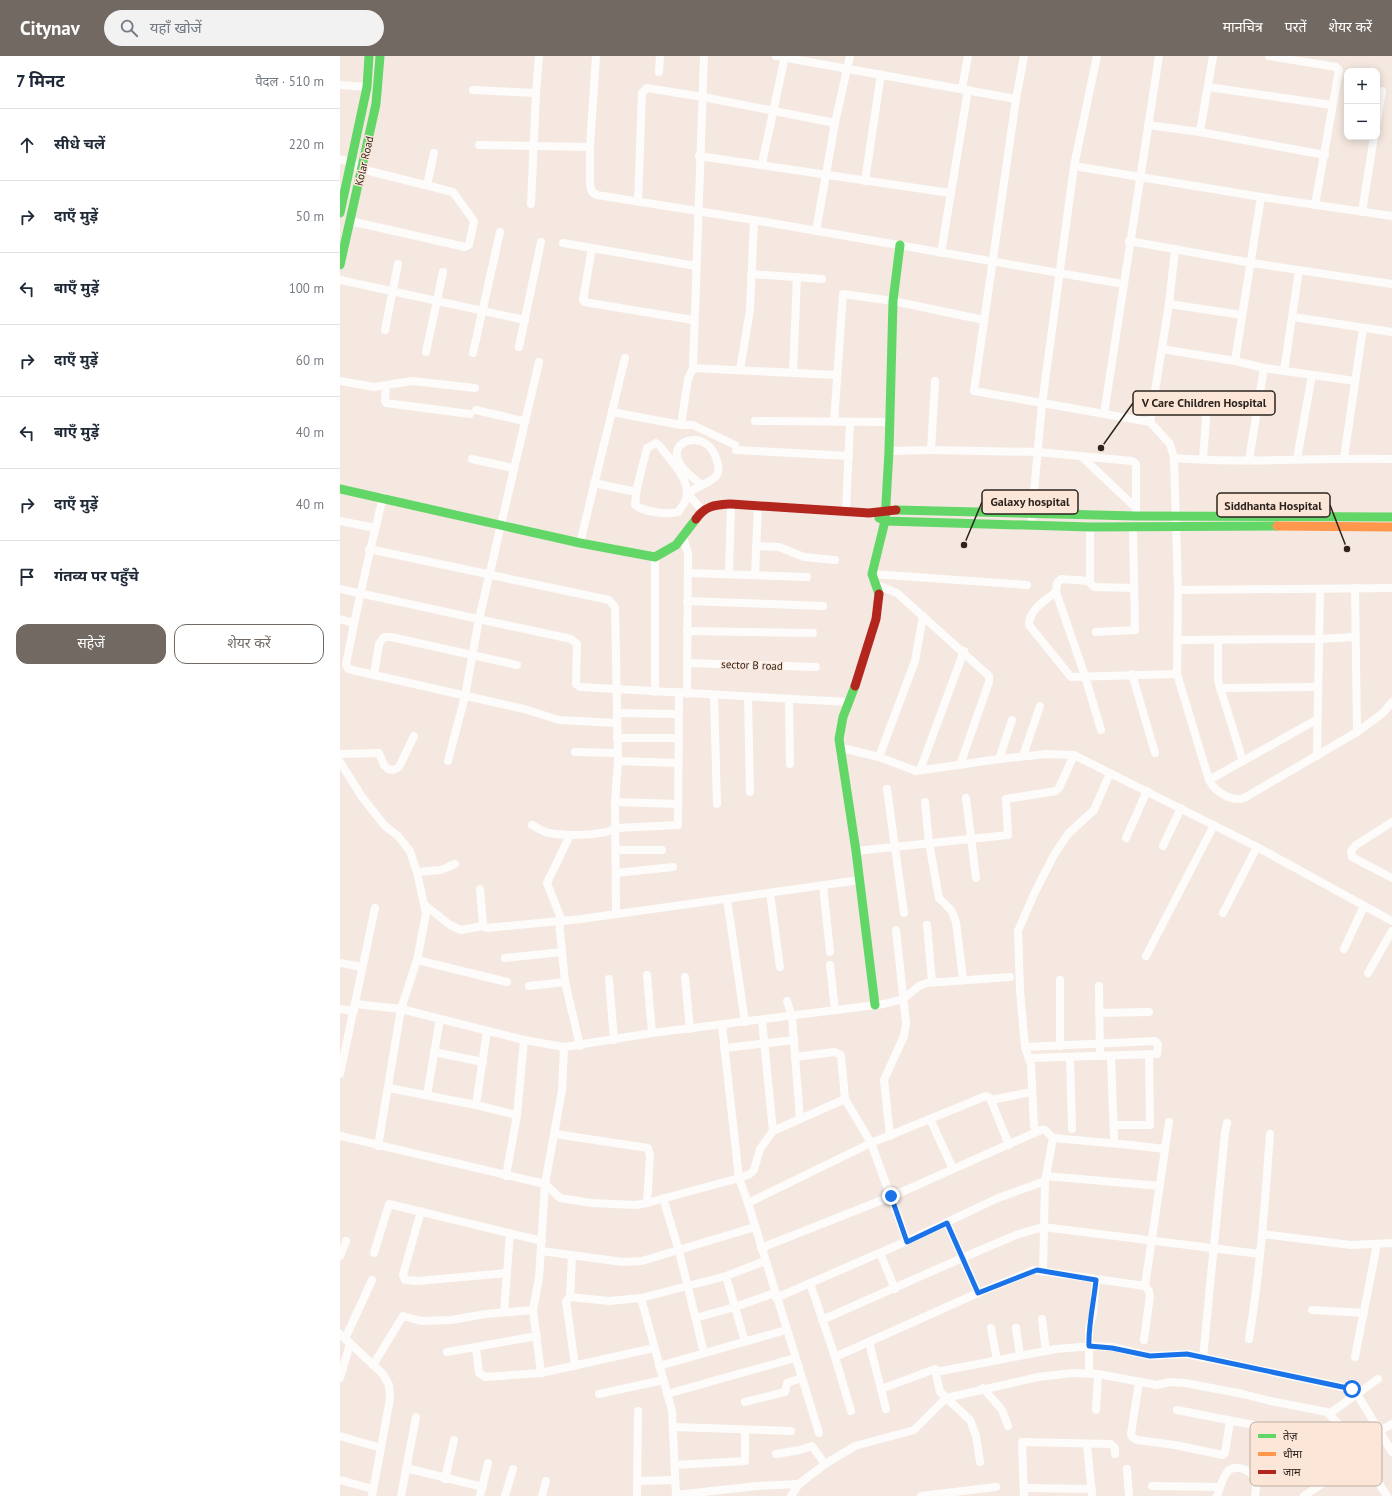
<!DOCTYPE html>
<html lang="hi">
<meta charset="utf-8">
<style>
body{margin:0;font-family:"PT Sans","Noto Sans Devanagari",sans-serif;background:#f2f2f3;color:#1f2937}
.controls{position:absolute;right:12px;top:12px;display:grid;overflow:hidden;border-radius:8px;box-shadow:0 2px 10px #0003}
.controls button{width:36px;height:36px;display:grid;place-items:center;padding:0;border:0;border-bottom:1px solid #e0e1e3;background:#fff;color:#1f2937;font:20px sans-serif}
.stop{position:absolute;width:12px;height:12px;margin:-9px;border:3px solid #1a73e8;border-radius:50%;background:#fff}
.stop.end{background:#1a73e8;border-color:#fff;box-shadow:0 1px 4px #0008}
.list{margin:0;padding:0;list-style:none}
h2{display:flex;justify-content:space-between;align-items:center;height:52px;margin:0;padding:0 16px;font-size:17px}
h2 small{font-size:13px;font-weight:400;color:#747a83}
.list li{display:grid;grid-template-columns:26px 1fr auto;gap:12px;align-items:center;box-sizing:border-box;height:72px;padding:0 16px;border-top:1px solid #e0e1e3}
.list b{display:block;font-size:15px;white-space:nowrap}
.list em{font-size:13px;font-style:normal;color:#747a83}
.actions{display:flex;gap:8px;padding:12px 16px}
.actions a{flex:1;padding:9px 0;border:1px solid #726963;border-radius:12px;text-align:center;font-size:14px;color:#726963}
.actions .main{background:#726963;color:#fff}
.icon{flex:none;width:22px;height:22px;fill:none;stroke:currentColor;stroke-width:2;stroke-linecap:round;stroke-linejoin:round}
.map{position:relative;flex:none;width:1052px;height:1440px;overflow:hidden}
header{display:flex;align-items:center;gap:24px;box-sizing:border-box;height:56px;padding:0 20px;background:#726963;color:#fff}
header strong{font-size:19px}
nav{display:flex;gap:22px;margin-inline-start:auto;font-size:14px}
.search{width:280px;height:36px;background:#f2f2f3;display:flex;align-items:center;gap:10px;box-sizing:border-box;padding:0 14px;border-radius:22px;color:#747a83;font-size:15px}
main{display:flex}
aside{flex:1;background:#fff}
.map>svg:first-child{display:block}
.lines{fill:none;stroke-linecap:round;stroke-linejoin:round}
.street{stroke:#fdfcfa;stroke-width:8}
.fast{stroke:#63d668;stroke-width:9}
.slow{stroke:#ff974d;stroke-width:9}
.jam{stroke:#b3261e;stroke-width:9}
.route{stroke:#1a73e8;stroke-width:5}
.labels{text-anchor:middle;dominant-baseline:central;stroke-width:3;stroke-linejoin:round;paint-order:stroke}
.street-label{font-size:11px;fill:#2c241f;stroke:#fce6d8}
.key{fill:#fce6d8;stroke:#beaca0;stroke-width:1}
.key-label{font-size:11px;fill:#2c241f}
.leader{fill:none;stroke:#2c241f;stroke-width:1.5}
.callout-dot{fill:#2c241f;stroke:#fce6d8;stroke-width:1.5}
.callout{fill:#fce6d8;stroke:#2c241f;stroke-width:1.5}
.callout-label{font-size:12px;text-anchor:middle;font-weight:bold;fill:#2c241f}
</style>
<header>
<strong>Citynav</strong>
<div class="search"><svg class="icon" aria-label="search" viewBox="0 0 24 24"><circle cx="10" cy="10" r="6"/><path d="M15 15l6 6"/></svg>यहाँ खोजें</div>
<nav><a>मानचित्र</a><a>परतें</a><a>शेयर करें</a></nav>
</header>
<main>
<aside>
<h2>7 मिनट<small>पैदल · 510 m</small></h2>
<ul class="list">
<li><svg class="icon" aria-label="ahead" viewBox="0 0 24 24"><path d="M12 20V5M6 11l6-6 6 6"/></svg><div><b>सीधे चलें</b></div><em>220 m</em></li>
<li><svg class="icon" aria-label="right" viewBox="0 0 24 24"><path d="M7 20v-9h11M14 6l5 5-5 5"/></svg><div><b>दाएँ मुड़ें</b></div><em>50 m</em></li>
<li><svg class="icon" aria-label="left" viewBox="0 0 24 24"><path d="M17 20v-9H6M10 6l-5 5 5 5"/></svg><div><b>बाएँ मुड़ें</b></div><em>100 m</em></li>
<li><svg class="icon" aria-label="right" viewBox="0 0 24 24"><path d="M7 20v-9h11M14 6l5 5-5 5"/></svg><div><b>दाएँ मुड़ें</b></div><em>60 m</em></li>
<li><svg class="icon" aria-label="left" viewBox="0 0 24 24"><path d="M17 20v-9H6M10 6l-5 5 5 5"/></svg><div><b>बाएँ मुड़ें</b></div><em>40 m</em></li>
<li><svg class="icon" aria-label="right" viewBox="0 0 24 24"><path d="M7 20v-9h11M14 6l5 5-5 5"/></svg><div><b>दाएँ मुड़ें</b></div><em>40 m</em></li>
<li><svg class="icon" aria-label="arrive" viewBox="0 0 24 24"><path d="M6 21V4h12l-3 4 3 4H6"/></svg><div><b>गंतव्य पर पहुँचे</b></div></li>
</ul>
<div class="actions"><a class="main">सहेजें</a><a>शेयर करें</a></div>
</aside>
<div class="map">
<svg width="1052" height="1440" viewBox="0 0 1052 1440">
<rect width="100%" height="100%" fill="#f4e8e0"/>
<g class="lines">
<g class="street">
<path d="M 256,0 L 250,91 L 250,129 L 252,136 L 257,139 L 414,164 L 783,228"/>
<path d="M 364,0 L 353,312 L 348,323 L 341,369 L 353,369 L 395,389"/>
<path d="M 436,0 L 676,43"/>
<path d="M 684,0 L 676,43 L 634,335 L 810,366"/>
<path d="M 929,0 L 996,11 L 999,14 L 975,149"/>
<path d="M 319,16 L 320,0"/>
<path d="M 0,29 L 27,31"/>
<path d="M 868,31 L 992,49"/>
<path d="M 622,32 L 628,0"/>
<path d="M 133,34 L 196,37"/>
<path d="M 1037,64 L 1042,35"/>
<path d="M 808,69 L 860,76 L 985,99"/>
<path d="M 860,76 L 873,0"/>
<path d="M 139,89 L 250,91"/>
<path d="M 359,100 L 610,137"/>
<path d="M 0,103 L 11,106 L 21,113 L 113,136 L 134,165 L 129,189 L 125,191 L 10,165"/>
<path d="M 422,108 L 445,0"/>
<path d="M 734,110 L 921,141 L 1052,160"/>
<path d="M 525,125 L 541,18"/>
<path d="M 87,129 L 94,97"/>
<path d="M 298,146 L 302,37 L 307,32 L 363,41 L 495,67"/>
<path d="M 191,148 L 196,37 L 199,0"/>
<path d="M 1022,156 L 1034,81"/>
<path d="M 476,175 L 495,67 L 510,0"/>
<path d="M 789,185 L 912,207 L 1052,228"/>
<path d="M 223,187 L 356,210"/>
<path d="M 252,192 L 243,244 L 244,246 L 353,264"/>
<path d="M 835,193 L 829,248 L 810,366 L 830,388 L 834,402 L 838,534 L 837,618 L 869,724"/>
<path d="M 601,197 L 628,34"/>
<path d="M 411,218 L 482,223"/>
<path d="M 0,224 L 185,264"/>
<path d="M 829,248 L 902,259"/>
<path d="M 953,261 L 1052,276"/>
<path d="M 45,274 L 58,208"/>
<path d="M 179,291 L 201,186"/>
<path d="M 822,293 L 895,305 L 924,312 L 1015,325"/>
<path d="M 86,296 L 103,216"/>
<path d="M 133,297 L 160,176"/>
<path d="M 895,305 L 921,141"/>
<path d="M 353,312 L 496,319"/>
<path d="M 400,314 L 410,254 L 414,164"/>
<path d="M 944,315 L 959,214"/>
<path d="M 453,317 L 457,221"/>
<path d="M 0,325 L 34,331 L 72,325 L 135,332"/>
<path d="M 595,325 L 591,394 L 698,396 L 792,405 L 796,408 L 796,460"/>
<path d="M 46,330 L 45,345 L 46,347 L 130,358"/>
<path d="M 814,340 L 867,350 L 917,355"/>
<path d="M 136,354 L 183,365"/>
<path d="M 272,356 L 341,369"/>
<path d="M 764,358 L 819,0"/>
<path d="M 415,365 L 549,366"/>
<path d="M 494,366 L 503,238 L 553,245 L 644,264"/>
<path d="M 316,387 L 319,389 C 329,403 352,424 346,443 C 345,447 341,452 338,456 C 327,459 304,456 295,449 L 297,431 L 307,392 Z"/>
<path d="M 396,394 L 509,400"/>
<path d="M 549,395 L 591,394"/>
<path d="M 741,400 L 796,452"/>
<path d="M 834,402 C 906,408 979,401 1052,403"/>
<path d="M 1004,402 L 1023,272"/>
<path d="M 132,403 L 173,412"/>
<path d="M 863,403 L 867,350"/>
<path d="M 957,403 L 972,319"/>
<path d="M 909,404 L 924,312"/>
<path d="M 254,427 L 291,435"/>
<path d="M 362,429 C 354,423 342,413 338,404 C 329,383 369,372 377,405 C 379,411 379,418 374,422 C 367,428 355,432 347,437 L 362,454"/>
<path d="M 43,441 C 29,497 17,552 6,608 L 8,613 L 184,653 L 219,664 L 277,667"/>
<path d="M 506,455 L 510,366"/>
<path d="M 0,465 L 35,472"/>
<path d="M 691,469 L 702,348 L 734,110 L 757,0"/>
<path d="M 750,471 L 750,527 L 754,531 L 794,532"/>
<path d="M 343,481 L 348,498 L 347,638"/>
<path d="M 240,487 L 285,302"/>
<path d="M 416,490 L 439,491 L 464,501 L 495,504"/>
<path d="M 29,493 L 269,544 L 275,551 L 278,705 L 275,746 L 276,857"/>
<path d="M 348,517 L 467,521"/>
<path d="M 389,517 L 391,448"/>
<path d="M 532,518 L 687,529"/>
<path d="M 415,519 L 418,450"/>
<path d="M 749,525 L 721,523 L 717,527 L 716,536 L 745,620 L 761,674"/>
<path d="M 537,529 L 557,537 L 649,620 L 649,626 L 620,709"/>
<path d="M 1015,532 L 1017,676"/>
<path d="M 0,533 L 231,583 L 237,588 L 236,628 L 240,631 L 508,646"/>
<path d="M 838,534 L 1052,532"/>
<path d="M 716,536 C 705,544 689,554 689,569 L 731,621 L 837,618"/>
<path d="M 347,545 L 483,550"/>
<path d="M 0,563 L 14,567"/>
<path d="M 347,575 L 473,577"/>
<path d="M 756,576 L 795,574 L 793,471"/>
<path d="M 838,584 L 979,583 L 1015,581"/>
<path d="M 878,584 L 878,625 L 903,705"/>
<path d="M 347,607 L 476,611"/>
<path d="M 792,618 L 815,697"/>
<path d="M 34,619 L 39,588 L 44,581 L 51,581 L 177,609"/>
<path d="M 880,632 L 977,631"/>
<path d="M 315,636 L 315,501"/>
<path d="M 374,640 L 377,748"/>
<path d="M 408,641 L 410,736"/>
<path d="M 449,643 L 450,708"/>
<path d="M 277,657 L 338,658"/>
<path d="M 976,664 L 869,724 C 875,736 891,746 904,742 L 1017,676 L 1043,657 L 1052,646"/>
<path d="M 277,682 L 337,682"/>
<path d="M 502,692 L 539,701 L 576,715 L 659,703 L 706,698 L 734,699 L 917,791 L 1052,865"/>
<path d="M 235,696 L 277,697"/>
<path d="M 0,698 L 39,697 L 44,709 L 48,713 L 53,714 L 59,711 L 74,680"/>
<path d="M 683,700 L 700,650"/>
<path d="M 977,700 L 980,533"/>
<path d="M 539,701 L 575,605 L 583,560"/>
<path d="M 659,703 L 672,664"/>
<path d="M 108,705 L 125,640 L 139,563 L 199,306"/>
<path d="M 278,705 L 338,707"/>
<path d="M 0,706 L 22,741 L 45,770 L 58,780 L 70,795 L 77,816 L 86,858 L 77,904 L 61,953 L 38,1090"/>
<path d="M 580,714 L 624,595"/>
<path d="M 547,733 L 564,857"/>
<path d="M 626,742 L 636,822"/>
<path d="M 275,746 L 338,748"/>
<path d="M 585,746 L 589,787 L 599,842 L 611,854 L 616,866 L 623,923"/>
<path d="M 1052,766 L 1016,789 L 1011,795 L 1012,801 L 1052,822"/>
<path d="M 192,769 C 197,772 204,776 209,777 C 224,780 264,780 276,772 L 338,769 L 339,636"/>
<path d="M 786,782 L 807,735"/>
<path d="M 823,790 L 841,752"/>
<path d="M 276,794 L 322,794"/>
<path d="M 516,795 L 668,779 L 666,743 L 716,735 L 719,732 L 734,699"/>
<path d="M 77,816 L 101,814 L 115,808"/>
<path d="M 276,817 L 333,811"/>
<path d="M 483,829 L 490,896"/>
<path d="M 140,833 L 143,869 L 146,872 L 241,863 L 520,824"/>
<path d="M 430,837 L 440,911"/>
<path d="M 387,843 L 405,966"/>
<path d="M 85,849 L 110,869 L 121,874 L 143,870"/>
<path d="M 883,857 L 917,791"/>
<path d="M 219,865 L 225,926 L 240,990"/>
<path d="M 222,865 L 207,827 L 230,779"/>
<path d="M 587,869 L 592,926"/>
<path d="M 1004,893 L 1024,850"/>
<path d="M 806,900 L 874,769"/>
<path d="M 165,902 L 222,896"/>
<path d="M 77,904 L 167,926"/>
<path d="M 0,907 L 22,911"/>
<path d="M 490,909 L 495,954"/>
<path d="M 1028,917 L 1052,875"/>
<path d="M 307,919 L 312,977"/>
<path d="M 345,921 L 350,973"/>
<path d="M 269,923 L 274,984"/>
<path d="M 720,924 L 720,990"/>
<path d="M 189,930 L 225,926"/>
<path d="M 759,930 L 760,1000"/>
<path d="M 447,945 L 452,961 L 460,1063"/>
<path d="M 15,948 L 61,953 L 184,984 L 224,991 L 312,977 L 544,948 L 563,943 L 579,930 L 587,927 L 670,921"/>
<path d="M 0,953 L 14,955"/>
<path d="M 759,957 L 809,956"/>
<path d="M 382,969 L 399,1122 L 408,1147 L 479,1377"/>
<path d="M 685,991 L 815,985 L 818,988 L 817,998 L 690,1002"/>
<path d="M 384,992 L 454,984"/>
<path d="M 94,996 L 143,1006"/>
<path d="M 771,1000 L 774,1082"/>
<path d="M 455,1001 L 494,996 L 501,999 L 505,1043 L 531,1087 L 567,1185"/>
<path d="M 730,1001 L 732,1073"/>
<path d="M 0,1018 L 35,852"/>
<path d="M 49,1032 L 136,1049 L 177,1059"/>
<path d="M 87,1039 L 100,963"/>
<path d="M 651,1044 L 691,1036"/>
<path d="M 136,1049 L 147,975"/>
<path d="M 590,1063 L 613,1113"/>
<path d="M 774,1069 L 810,1069 L 809,998"/>
<path d="M 694,1070 L 691,1009 L 685,991 L 680,935 L 678,875 L 694,838 L 714,799 L 728,778 L 754,754 L 770,717"/>
<path d="M 433,1075 L 505,1043"/>
<path d="M 215,1078 L 308,1092 L 310,1100 L 307,1147"/>
<path d="M 0,1080 L 205,1128 L 220,1142 L 252,1147 L 296,1149 L 307,1147 L 399,1122 L 410,1118 L 414,1114 L 420,1093 L 433,1075 L 422,964"/>
<path d="M 550,1080 L 544,1024 L 564,980 L 566,967 L 556,874"/>
<path d="M 713,1082 L 791,1089 L 825,1093"/>
<path d="M 166,1120 L 177,1059 L 184,984"/>
<path d="M 706,1120 L 820,1130"/>
<path d="M 323,1142 L 339,1195 L 364,1297"/>
<path d="M 408,1147 L 531,1087 L 646,1040 L 650,1042 L 669,1089"/>
<path d="M 81,1155 L 63,1219 L 65,1224 L 78,1225 L 167,1217"/>
<path d="M 607,1167 L 638,1237"/>
<path d="M 922,1178 L 1011,1189 L 1052,1187"/>
<path d="M 421,1192 L 555,1139 L 701,1074 L 705,1074 L 713,1082 L 705,1125 L 703,1216"/>
<path d="M 201,1195 L 283,1206 L 302,1205 L 415,1171"/>
<path d="M 34,1197 L 49,1148 L 202,1185"/>
<path d="M 540,1197 L 555,1233"/>
<path d="M 232,1199 L 230,1241 L 226,1245 L 235,1310"/>
<path d="M 0,1200 L 6,1185"/>
<path d="M 386,1220 L 405,1286"/>
<path d="M 470,1227 L 495,1301 L 511,1355"/>
<path d="M 230,1241 L 269,1245 L 301,1242 L 386,1220 L 425,1205"/>
<path d="M 301,1242 L 332,1355 L 336,1440"/>
<path d="M 436,1242 L 567,1185 L 658,1142 L 705,1125"/>
<path d="M 972,1254 L 1024,1257"/>
<path d="M 164,1256 L 170,1177"/>
<path d="M 355,1262 L 395,1251 L 435,1237"/>
<path d="M 702,1263 L 706,1295"/>
<path d="M 482,1264 L 622,1202 L 676,1179 L 703,1171 L 920,1198"/>
<path d="M 651,1272 L 657,1304"/>
<path d="M 676,1272 L 680,1299"/>
<path d="M 0,1278 L 43,1318 L 49,1329 L 50,1343 L 32,1440"/>
<path d="M 5,1283 L 32,1224"/>
<path d="M 909,1283 C 920,1215 925,1147 930,1078"/>
<path d="M 804,1284 L 810,1240 L 809,1235 L 805,1230"/>
<path d="M 529,1286 L 546,1353"/>
<path d="M 136,1292 L 139,1317 L 145,1321 L 201,1317 L 314,1292"/>
<path d="M 107,1296 L 197,1280"/>
<path d="M 495,1301 L 638,1237 L 694,1214 L 805,1230 L 829,1066"/>
<path d="M 1015,1301 L 1037,1188"/>
<path d="M 863,1302 L 885,1076 L 887,1067"/>
<path d="M 33,1309 L 63,1260 L 81,1265 L 111,1264 L 146,1258 L 193,1254"/>
<path d="M 319,1310 L 446,1274"/>
<path d="M 596,1316 L 716,1293 L 754,1290 L 772,1291 L 810,1300 L 847,1298 L 1012,1333 L 1017,1338 L 1052,1396"/>
<path d="M 201,1317 L 193,1254 L 199,1222 L 205,1128 L 222,1034 L 224,991"/>
<path d="M 749,1317 L 749,1273 L 753,1258 L 756,1224"/>
<path d="M 0,1322 L 10,1288"/>
<path d="M 799,1326 L 791,1378 L 792,1381 L 797,1384 L 835,1389 L 883,1399 L 885,1397 L 890,1365"/>
<path d="M 643,1332 L 662,1354 L 668,1370"/>
<path d="M 541,1333 L 595,1313 L 600,1336 L 630,1364 L 636,1380 L 640,1406"/>
<path d="M 259,1338 L 323,1324"/>
<path d="M 327,1338 L 455,1302"/>
<path d="M 405,1346 L 445,1336 L 447,1327 L 461,1322"/>
<path d="M 756,1354 L 758,1318"/>
<path d="M 837,1354 L 944,1375"/>
<path d="M 989,1358 L 1038,1323"/>
<path d="M 334,1371 L 451,1375"/>
<path d="M 1038,1376 L 1052,1368"/>
<path d="M 0,1380 L 41,1392"/>
<path d="M 747,1388 L 752,1440"/>
<path d="M 436,1398 L 460,1394 L 472,1390 L 485,1408"/>
<path d="M 978,1399 L 1007,1380"/>
<path d="M 335,1409 L 405,1405 L 405,1374"/>
<path d="M 66,1412 L 143,1431"/>
<path d="M 787,1413 L 789,1440"/>
<path d="M 105,1423 L 114,1384"/>
<path d="M 0,1424 L 33,1433"/>
<path d="M 297,1425 L 335,1424"/>
<path d="M 812,1430 L 880,1431"/>
<path d="M 684,1432 L 752,1433"/>
<path d="M 336,1439 L 417,1430 L 459,1428"/>
<path d="M 61,1440 L 76,1361"/>
<path d="M 140,1440 L 148,1407"/>
<path d="M 165,1440 L 173,1413"/>
<path d="M 202,1440 L 206,1425"/>
<path d="M 297,1440 L 298,1355"/>
<path d="M 451,1440 L 459,1428 L 485,1408 L 515,1390 L 574,1374 L 606,1342 L 698,1321 L 733,1317 L 758,1318 L 817,1329 L 829,1326 L 845,1327 L 903,1338 L 930,1345 L 987,1356 L 1005,1375 L 1047,1440"/>
<path d="M 581,1440 L 656,1431"/>
<path d="M 684,1440 L 682,1386 L 771,1388 L 775,1392 L 775,1398"/>
<path d="M 877,1440 C 880,1432 883,1419 889,1414 C 898,1408 912,1415 915,1424 C 917,1429 916,1435 915,1440"/>
<path d="M 964,1440 L 1021,1401"/>
</g>
<g class="fast">
<path d="M 0,157 L 27,31 L 29,0"/>
<path d="M 0,209 L 36,48 L 40,0"/>
<path d="M 0,433 L 240,487 L 315,501 L 336,489 L 356,463"/>
<path d="M 556,454 L 796,460 L 1052,461"/>
<path d="M 539,462 L 545,465 L 750,471 L 937,470"/>
<path d="M 539,538 L 532,518 L 545,465 L 549,395 L 553,245 L 560,189"/>
<path d="M 515,630 L 503,661 L 499,683 L 516,795 L 535,949"/>
</g>
<path class="slow" d="M 937,470 L 1052,471"/>
<g class="jam">
<path d="M 356,463 C 366,449 375,449 391,448 L 529,457 L 556,454"/>
<path d="M 515,630 L 536,563 L 539,538"/>
</g>
</g>
<g class="lines">
<path class="route" d="M 551,1140 L 567,1186 L 607,1167 L 638,1237 L 697,1214 L 756,1224 C 754,1245 748,1270 749,1290 L 772,1292 L 810,1300 L 847,1298 L 1012,1333"/>
</g>
<g class="labels">
<g class="street-label">
<text transform="translate(24 105) rotate(-77)">Kolar Road</text>
<text transform="translate(412 609) rotate(2)">sector B road</text>
</g>
</g>
<rect x="910" y="1366" width="132" height="64" rx="6" class="key"/>
<rect x="918" y="1378" width="18" height="4" fill="#63d668"/>
<rect x="918" y="1396" width="18" height="4" fill="#ff974d"/>
<rect x="918" y="1414" width="18" height="4" fill="#b3261e"/>
<g class="key-label">
<text x="943" y="1384">तेज़</text>
<text x="943" y="1402">धीमा</text>
<text x="943" y="1420">जाम</text>
</g>
<path class="leader" d="M761 392L793 347M624 489L642 446M1007 493L990 449"/>
<g class="callout-dot">
<circle cx="761" cy="392" r="4"/>
<circle cx="624" cy="489" r="4"/>
<circle cx="1007" cy="493" r="4"/>
</g>
<g class="callout">
<rect x="793" y="335" width="142" height="24" rx="4"/>
<rect x="642" y="434" width="96" height="24" rx="4"/>
<rect x="877" y="437" width="113" height="24" rx="4"/>
</g>
<g class="callout-label">
<text x="864" y="351">V Care Children Hospital</text>
<text x="690" y="450">Galaxy hospital</text>
<text x="933" y="454">Siddhanta Hospital</text>
</g>
</svg>
<div class="controls">
<button>+</button>
<button>−</button>
</div>
<div class="stop" style="left:1012px;top:1333px"></div>
<div class="stop end" style="left:551px;top:1140px"></div>
</div>
</main>
